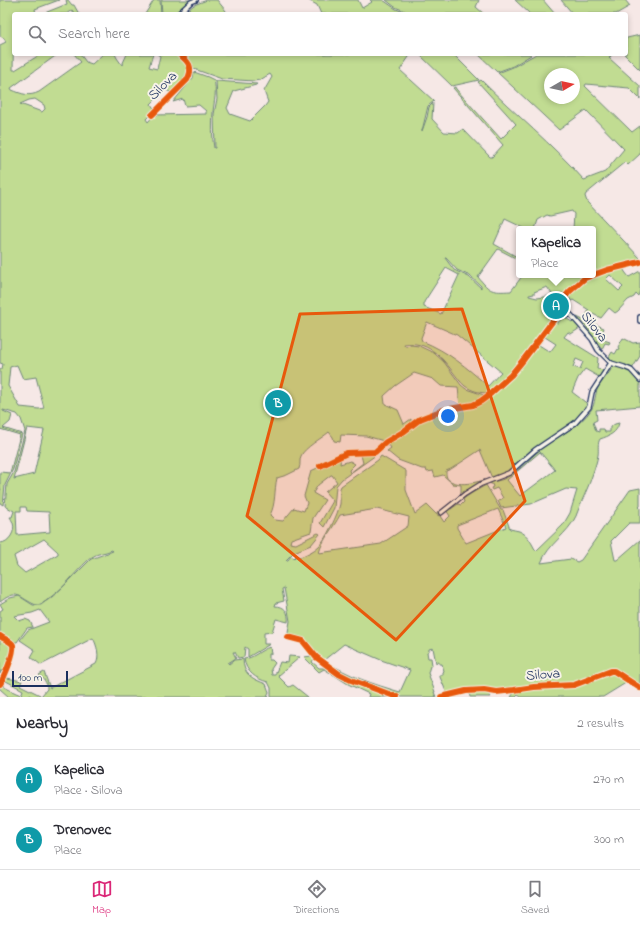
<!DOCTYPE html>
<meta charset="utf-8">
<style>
body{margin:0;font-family:"Indie Flower",sans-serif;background:#f2f2f3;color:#2b2b33}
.compass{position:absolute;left:544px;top:68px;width:36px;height:36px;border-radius:50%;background:#fff;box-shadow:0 2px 6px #0003;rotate:81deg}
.scale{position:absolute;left:12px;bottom:10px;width:56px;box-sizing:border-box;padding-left:4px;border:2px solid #1b2f5e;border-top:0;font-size:11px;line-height:14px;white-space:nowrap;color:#1b2f5e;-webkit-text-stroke:3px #f7f3e8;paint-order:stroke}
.you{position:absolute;left:448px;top:416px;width:14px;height:14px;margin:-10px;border:3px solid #fff;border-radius:50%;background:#1a73e8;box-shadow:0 0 0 6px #1a73e833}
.badge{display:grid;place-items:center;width:26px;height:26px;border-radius:50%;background:#db2777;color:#fff;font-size:13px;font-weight:700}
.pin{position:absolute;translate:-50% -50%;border:2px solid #fff;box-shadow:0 1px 4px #0006}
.popup{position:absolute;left:516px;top:226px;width:80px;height:52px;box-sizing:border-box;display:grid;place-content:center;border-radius:4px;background:#fff;filter:drop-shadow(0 1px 3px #0005);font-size:13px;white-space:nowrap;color:#7c7c81}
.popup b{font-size:15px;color:#2b2b33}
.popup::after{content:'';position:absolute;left:50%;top:100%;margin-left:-8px;border:8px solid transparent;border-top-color:#fff}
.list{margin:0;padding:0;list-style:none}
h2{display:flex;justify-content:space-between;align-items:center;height:52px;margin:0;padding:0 16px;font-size:17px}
h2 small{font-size:13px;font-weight:400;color:#7c7c81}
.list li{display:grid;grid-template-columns:26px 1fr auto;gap:12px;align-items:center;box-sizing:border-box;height:60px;padding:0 16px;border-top:1px solid #e1e1e2}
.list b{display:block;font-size:15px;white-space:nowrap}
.list p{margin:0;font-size:13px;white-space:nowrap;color:#7c7c81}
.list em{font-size:13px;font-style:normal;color:#7c7c81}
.icon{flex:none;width:22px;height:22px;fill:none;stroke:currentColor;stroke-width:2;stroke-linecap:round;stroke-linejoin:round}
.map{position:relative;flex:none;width:640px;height:697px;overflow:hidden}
.search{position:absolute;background:#fff;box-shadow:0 2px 6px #0003;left:12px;right:12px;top:12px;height:44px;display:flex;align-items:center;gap:10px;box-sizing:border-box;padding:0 14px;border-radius:4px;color:#7c7c81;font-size:15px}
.sheet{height:172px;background:#fff}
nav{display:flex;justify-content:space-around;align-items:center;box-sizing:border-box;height:56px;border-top:1px solid #e1e1e2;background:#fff;font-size:11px;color:#7c7c81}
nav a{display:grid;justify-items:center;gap:2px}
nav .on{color:#db2777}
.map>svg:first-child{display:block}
.green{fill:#c1dc92;stroke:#6e8678;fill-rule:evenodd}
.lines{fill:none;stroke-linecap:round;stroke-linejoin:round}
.minor-casing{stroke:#1b2f5e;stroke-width:6}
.minor{stroke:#f7f3e8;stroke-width:3.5}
.cycleway-casing{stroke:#f7f3e8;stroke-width:8}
.cycleway{stroke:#e8590c;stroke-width:6}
.marked{fill:#e8590c;fill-opacity:0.2;stroke:#e8590c;stroke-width:3;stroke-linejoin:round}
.labels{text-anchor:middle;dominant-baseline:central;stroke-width:4;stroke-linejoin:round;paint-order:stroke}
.street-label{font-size:14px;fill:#1b2f5e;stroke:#f7f3e8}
</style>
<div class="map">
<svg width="640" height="697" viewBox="0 0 640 697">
<rect width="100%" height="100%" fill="#f6e8e6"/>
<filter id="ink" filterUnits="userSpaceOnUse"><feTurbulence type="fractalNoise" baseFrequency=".025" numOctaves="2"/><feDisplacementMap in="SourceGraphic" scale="8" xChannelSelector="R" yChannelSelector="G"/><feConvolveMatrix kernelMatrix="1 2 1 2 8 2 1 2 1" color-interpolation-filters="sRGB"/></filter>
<g filter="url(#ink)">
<g class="green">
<path d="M 0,0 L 59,0 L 35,9 L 36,14 L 14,14 L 13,70 L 15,70 L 41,54 L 58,54 L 11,88 L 12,90 C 22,94 29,97 39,92 L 81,62 L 74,54 L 80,54 L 86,62 L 92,64 L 103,54 L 115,54 L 117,58 L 122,65 L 127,54 L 153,54 L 149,67 L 157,69 L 160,56 L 157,54 L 178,54 L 187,62 L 190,71 L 187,78 L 171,92 L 162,89 L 160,95 L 151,104 L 155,110 L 146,119 L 148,122 L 154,115 L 206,114 L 206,111 L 199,105 L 185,106 L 183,99 L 173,102 L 193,78 L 194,72 L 208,77 L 214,80 C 217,92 214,101 213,112 C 212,124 212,137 214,148 L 215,148 L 214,114 L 217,99 L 216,81 L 257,84 L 256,85 L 234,91 L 227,108 L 230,114 L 250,121 L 265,106 L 268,102 L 264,91 L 272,77 L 270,74 L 260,80 L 254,81 L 222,79 L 194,69 L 192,63 L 182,54 L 411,54 L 400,70 L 434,101 L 428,106 L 422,131 L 427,117 L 429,107 L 433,103 L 432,119 L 444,132 L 458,133 L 463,129 L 490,157 L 492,157 L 503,145 L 453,88 L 455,87 L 456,89 L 501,139 L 516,124 L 478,82 L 481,80 C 515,114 552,144 584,180 L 605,172 L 624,149 L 586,110 L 559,130 L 498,73 L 513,67 L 536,54 L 613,54 L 609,58 L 640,86 L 640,99 L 629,88 L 586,84 L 585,86 L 632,132 L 640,126 L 640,154 L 628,165 L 625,162 L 586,194 L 585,196 L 587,202 L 640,258 L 640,260 L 616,265 L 593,274 L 593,229 L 573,229 L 574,214 L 572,211 L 550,216 L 547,215 L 538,220 L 535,229 L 526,229 L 505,219 L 494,244 L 519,258 L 519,260 L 498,249 L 478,277 C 490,292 492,292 511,291 L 523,275 L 554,275 L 557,277 L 558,275 L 590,275 L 564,296 L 562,293 L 555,298 L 547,287 L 534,292 L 534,294 L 529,295 L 529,296 L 537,298 L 552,296 L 558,305 L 555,307 L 554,305 L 544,310 L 544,312 L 557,311 L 556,315 L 517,366 L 488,393 C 480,393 472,391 465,386 C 460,382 457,377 453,372 C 440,355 427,341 404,344 L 405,346 L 411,345 L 419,346 L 434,353 L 444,362 L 461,385 L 466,389 L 484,395 L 484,396 L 475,403 L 460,406 L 458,387 L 441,386 L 433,379 L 414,373 L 395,386 L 384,396 L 385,404 L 398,410 L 404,424 L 411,419 L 411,424 L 397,435 L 384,441 L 366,436 L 341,435 L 340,442 L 334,441 L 333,437 L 329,432 C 322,438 304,448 301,456 C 299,460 301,464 299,469 L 287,475 L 277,478 C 274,490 276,504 270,515 L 275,520 L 283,521 L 294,508 L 304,511 L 307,503 L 304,496 L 311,471 L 341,457 L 340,464 L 350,461 L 355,464 L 349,470 L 350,473 L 363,463 L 361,455 L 374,453 L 379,449 L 380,450 L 376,455 L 342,479 L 336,486 L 334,508 L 324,527 L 320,523 L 333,501 L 325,492 L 337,482 L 332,475 L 331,475 L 318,485 L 313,493 L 325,500 L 313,518 L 311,532 L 291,539 L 290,543 L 296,544 L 318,533 L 320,534 L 311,545 L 294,552 L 286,560 L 288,560 L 291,556 L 294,558 L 296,556 L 300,557 C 307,554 314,551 319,546 C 326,539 338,514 340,504 C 341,497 338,492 341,486 L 378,460 L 381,456 L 406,471 L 406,490 L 415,514 L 427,505 L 436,514 L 438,511 L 438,516 L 443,512 L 443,514 L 440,516 L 444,522 L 450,516 L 446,510 L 449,508 L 451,509 L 458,504 L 461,505 L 464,502 L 463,499 L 472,493 L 486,485 L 501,510 L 503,510 L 510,529 C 513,530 516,530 519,531 C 529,535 531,543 536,551 L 563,525 L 570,513 L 577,490 L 566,489 L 531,504 L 501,508 L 498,501 L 503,498 L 497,488 L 492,490 L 491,488 L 493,487 L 492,484 L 488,483 C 494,481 500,481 506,478 C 521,470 532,455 546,445 C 562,434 580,426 591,410 C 596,403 594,394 599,386 C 604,378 611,373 613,364 L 627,369 L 640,380 L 640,406 L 596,410 L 597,420 L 593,422 L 596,431 L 599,432 L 599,429 L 604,429 L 605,432 L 610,432 L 610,427 L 615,424 L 619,423 C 617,433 609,436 600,439 C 597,444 599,449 598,455 C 597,461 595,467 593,473 C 589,487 581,501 576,516 C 568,534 548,544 541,563 L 571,559 L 577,562 L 581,560 L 630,490 L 640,488 L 640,506 L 639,507 L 640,508 L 640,523 L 629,523 L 611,541 L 615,560 L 617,560 L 640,540 L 640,687 L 625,675 L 612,670 L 593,676 L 578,683 L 567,685 L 534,685 L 507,690 L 478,689 L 447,694 L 440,677 L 440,675 L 443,675 L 443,672 L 444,671 L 442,664 L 439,664 L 439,662 L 436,663 L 433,648 L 429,649 L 429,651 L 427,652 L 428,658 L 431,658 L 432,665 L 430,666 L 428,673 L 435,692 L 434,692 L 436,697 L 399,697 L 356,682 L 327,665 L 311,650 L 302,638 L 290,635 L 288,633 L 290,621 L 284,588 L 282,589 L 284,601 L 276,603 L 275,606 C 285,606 289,612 288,622 L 276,619 L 272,632 L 264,633 L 264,644 L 270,644 L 248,657 L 248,649 L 245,647 L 244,657 L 238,658 L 235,652 L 233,652 L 236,658 L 228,663 L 229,664 L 234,660 L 243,659 C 243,675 253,679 266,684 L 269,692 L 267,696 L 269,697 L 42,697 L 42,695 L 47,689 C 47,682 44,679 39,675 L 44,672 L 50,688 L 96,664 C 100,657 97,645 93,638 L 41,665 L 31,657 L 35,650 L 20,640 L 28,630 L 49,622 L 40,610 L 32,613 L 14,616 L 19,621 L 25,619 L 30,621 L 33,627 L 27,628 L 17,642 L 12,642 L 0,635 L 0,611 L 3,609 L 0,604 L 10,598 L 19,596 L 33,605 L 41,605 L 62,588 L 91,559 L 113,551 L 112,550 C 106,553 97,553 92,557 C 77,568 53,604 36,605 C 19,598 18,588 0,602 L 0,543 C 9,543 16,531 13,523 C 12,520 11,519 10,517 L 12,517 L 14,511 L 5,506 L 7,484 L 14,472 L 25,431 L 21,419 L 17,414 L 3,410 L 3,411 L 12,415 L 10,422 L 3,428 L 22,434 L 13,469 L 5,485 L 3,505 L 0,503 L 0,491 L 1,489 L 0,488 L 0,472 L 10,473 L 20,435 L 0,429 L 0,369 L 2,369 L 3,364 L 0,363 L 0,45 L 6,42 L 4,38 L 0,36 ZM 550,74 L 574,74 L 574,98 L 550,98 ZM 35,99 L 44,105 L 45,109 L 42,112 L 20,104 L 29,100 ZM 445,258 L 446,258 L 457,270 L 470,276 L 481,286 L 481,288 L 469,277 L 454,270 ZM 446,268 L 459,275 L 441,314 L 424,307 L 424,302 ZM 427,322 L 457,335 L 501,372 L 488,386 C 466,367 449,352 422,341 L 421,338 ZM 17,365 L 23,379 L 36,377 L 44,408 L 39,409 L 20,407 L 8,386 L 10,367 ZM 27,428 L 44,430 L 34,474 L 14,479 ZM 540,452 L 555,470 L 520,496 L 507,480 ZM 21,507 L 26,507 L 27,511 L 49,512 L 50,532 L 17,535 L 16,511 L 21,511 ZM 377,509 L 409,517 L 408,526 L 381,544 L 319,553 C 322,540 334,527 340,515 ZM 498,509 L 506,527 L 466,543 L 457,528 L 457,525 ZM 44,539 L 58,552 L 58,554 L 25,573 L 17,566 L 14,556 ZM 344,644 L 381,660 L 410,670 L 400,692 C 373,684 348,676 324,660 Z"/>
<path d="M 66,0 L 68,0 L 72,5 L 74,5 L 79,14 L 75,14 L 72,10 L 66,14 L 42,14 L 67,4 Z"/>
<path d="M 154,0 L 160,0 L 161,14 L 145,14 Z"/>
<path d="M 161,0 L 191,0 L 176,14 L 162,14 Z"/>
<path d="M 207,0 L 217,0 L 226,11 L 226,14 L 183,14 L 194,5 Z"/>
<path d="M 308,0 L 358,0 L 362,8 L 372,2 L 370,0 L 383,0 L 396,9 L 409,14 L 321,14 L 317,5 Z"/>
<path d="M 386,0 L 479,0 L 476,7 L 484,14 L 412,14 L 395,7 Z"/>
<path d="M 515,0 L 543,0 L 555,14 L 530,14 Z"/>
<path d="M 561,0 L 625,0 L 630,6 L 616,14 L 573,14 Z"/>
<path d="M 640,35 L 640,70 L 624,54 L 626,54 L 626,40 L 627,38 Z"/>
<path d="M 419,54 L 453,54 L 479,80 L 452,86 Z"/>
<path d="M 478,54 L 530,54 L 531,55 L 513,66 L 497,72 Z"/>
<path d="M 622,266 L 625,272 L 629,277 L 640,271 L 640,290 L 638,296 L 636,294 L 634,297 L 628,300 L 618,311 L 615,313 L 609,308 L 601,318 L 593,314 L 587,321 L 604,328 L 602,333 L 605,335 L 604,340 L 610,342 L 609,344 L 605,343 L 602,349 L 585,325 L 577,317 L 583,320 L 589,310 L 573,300 L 571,301 L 568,294 L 586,279 ZM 610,275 L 623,287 L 619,291 L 606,279 Z"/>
<path d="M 566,316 L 567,319 L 572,322 L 574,320 L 580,328 L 571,334 L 568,332 L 564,337 L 598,358 L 597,369 L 605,370 L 599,377 L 585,369 L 578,378 L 572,392 L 589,405 L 573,423 L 509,472 L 461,495 L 461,485 L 453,484 L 443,475 L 435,477 L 433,471 L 427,472 L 426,469 L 422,469 L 398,460 L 387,451 L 391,448 L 389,445 L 385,447 L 389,443 L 393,441 L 419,421 L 444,414 L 451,409 L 469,407 L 502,385 L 554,322 L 558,323 L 562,317 ZM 545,337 L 556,344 L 550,352 L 539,345 ZM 576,359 L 583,362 L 580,369 L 573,367 ZM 480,450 L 492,478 C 480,481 460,488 449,480 C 446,478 446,474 446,471 L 451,469 Z"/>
<path d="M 623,338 L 633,343 L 640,342 L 640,356 L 632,369 L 640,375 L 640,378 L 626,367 L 612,361 L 609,357 L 612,352 L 615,354 L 618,349 L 619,349 L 618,347 Z"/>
<path d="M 0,638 L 9,643 L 12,647 L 5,672 L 1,671 L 0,674 Z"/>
<path d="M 270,647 L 271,654 L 269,654 L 269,660 L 272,660 L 275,663 L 271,669 L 272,675 L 275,675 L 280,662 L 288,663 L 289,656 L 300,657 L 278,676 L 289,687 L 293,685 L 308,697 L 271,697 L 271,688 L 268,682 C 256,679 246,672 244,659 C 254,658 260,650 270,647 Z"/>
<path d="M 312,656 L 315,657 L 312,662 L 319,668 L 326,668 L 356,684 L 394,697 L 368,697 L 369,694 L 348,684 L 324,669 L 319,672 L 304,657 Z"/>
<path d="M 614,672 L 629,681 L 603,697 L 521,697 L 518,695 L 516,697 L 511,697 L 514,693 L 512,691 L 534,687 L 565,687 Z"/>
<path d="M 7,678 L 22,681 L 20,685 L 40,695 L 41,697 L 33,697 L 30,695 L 29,697 L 9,697 L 0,689 L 0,686 L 2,684 L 4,684 L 4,687 L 16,693 L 21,695 L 23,690 L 6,681 L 5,679 Z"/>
<path d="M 486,691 L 491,697 L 470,697 L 469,692 Z"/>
</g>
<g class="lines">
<g class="minor-casing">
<g id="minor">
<path d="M 178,14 L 191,2 L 196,0"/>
<path d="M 152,115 L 187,80 C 194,68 189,62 179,54"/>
<path d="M 556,315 L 571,315 L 592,339 L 598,350 L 611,363 L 624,367 L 631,370 L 640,380"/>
<path d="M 640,317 L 640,321"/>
<path d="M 320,466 L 347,453 L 375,452 L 386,442 L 403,432 L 420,419 L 443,410 L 473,405 L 481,401 L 489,395 L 511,375 L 524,359 L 555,318 L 562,301 L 569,292 L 585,278 L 607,270 L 640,262"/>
<path d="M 441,513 L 465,494 L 481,484 L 509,473 L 535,450 L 575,423 L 589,407 L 592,392 L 611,363"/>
<path d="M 0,636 C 4,639 11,641 13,645 C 15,652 4,678 0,684"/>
<path d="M 288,637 L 303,641 L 316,657 L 339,674 L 351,680 L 397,697"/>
<path d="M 441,697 L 466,691 L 484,690 L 496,692 L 514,690 L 534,687 L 574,685 L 611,671 L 614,671 L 640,688"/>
</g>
</g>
<use href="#minor" class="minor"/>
<g class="cycleway-casing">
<g id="cycleway">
<path d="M 152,115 L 187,80 C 194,68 189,62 179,54"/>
<path d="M 320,466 L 347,453 L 375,452 L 386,442 L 403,432 L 420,419 L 443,410 L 473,405 L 481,401 L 489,395 L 511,375 L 524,359 L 555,318 L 562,301 L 569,292 L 585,278 L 607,270 L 640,262"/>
<path d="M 0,636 C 4,639 11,641 13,645 C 15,652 4,678 0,684"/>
<path d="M 288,637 L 303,641 L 316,657 L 339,674 L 351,680 L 397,697"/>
<path d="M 441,697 L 466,691 L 484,690 L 496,692 L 514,690 L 534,687 L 574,685 L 611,671 L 614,671 L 640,688"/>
</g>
</g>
<use href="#cycleway" class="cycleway"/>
</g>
</g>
<path class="marked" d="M 462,309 L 525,501 L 396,640 L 247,516 L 300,314 Z"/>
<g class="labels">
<g class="street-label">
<text transform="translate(163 86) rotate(-45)">Silova</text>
<text transform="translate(594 327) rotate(52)">Silova</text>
<text transform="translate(543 675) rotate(-4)">Silova</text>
</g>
</g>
</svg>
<svg class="compass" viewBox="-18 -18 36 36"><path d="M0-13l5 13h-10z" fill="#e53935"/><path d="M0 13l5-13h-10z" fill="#7c7c81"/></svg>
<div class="scale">100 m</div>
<div class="you"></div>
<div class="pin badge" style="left:556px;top:306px;background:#0f9aa8">A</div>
<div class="popup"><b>Kapelica</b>Place</div>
<div class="pin badge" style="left:278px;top:403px;background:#0f9aa8">B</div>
<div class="search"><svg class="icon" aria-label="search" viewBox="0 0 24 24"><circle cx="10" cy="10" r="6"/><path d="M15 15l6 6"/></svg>Search here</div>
</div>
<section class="sheet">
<h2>Nearby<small>2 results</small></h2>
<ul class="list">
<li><span class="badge" style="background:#0f9aa8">A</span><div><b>Kapelica</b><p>Place · Silova</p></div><em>270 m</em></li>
<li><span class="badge" style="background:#0f9aa8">B</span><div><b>Drenovec</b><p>Place</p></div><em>300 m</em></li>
</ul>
</section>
<nav>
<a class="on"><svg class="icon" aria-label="map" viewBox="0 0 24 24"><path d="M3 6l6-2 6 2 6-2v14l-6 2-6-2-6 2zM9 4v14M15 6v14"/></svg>Map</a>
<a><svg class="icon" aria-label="directions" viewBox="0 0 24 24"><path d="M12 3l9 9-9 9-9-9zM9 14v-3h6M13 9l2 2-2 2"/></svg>Directions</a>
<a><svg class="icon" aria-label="saved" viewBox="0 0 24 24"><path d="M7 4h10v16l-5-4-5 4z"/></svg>Saved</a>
</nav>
